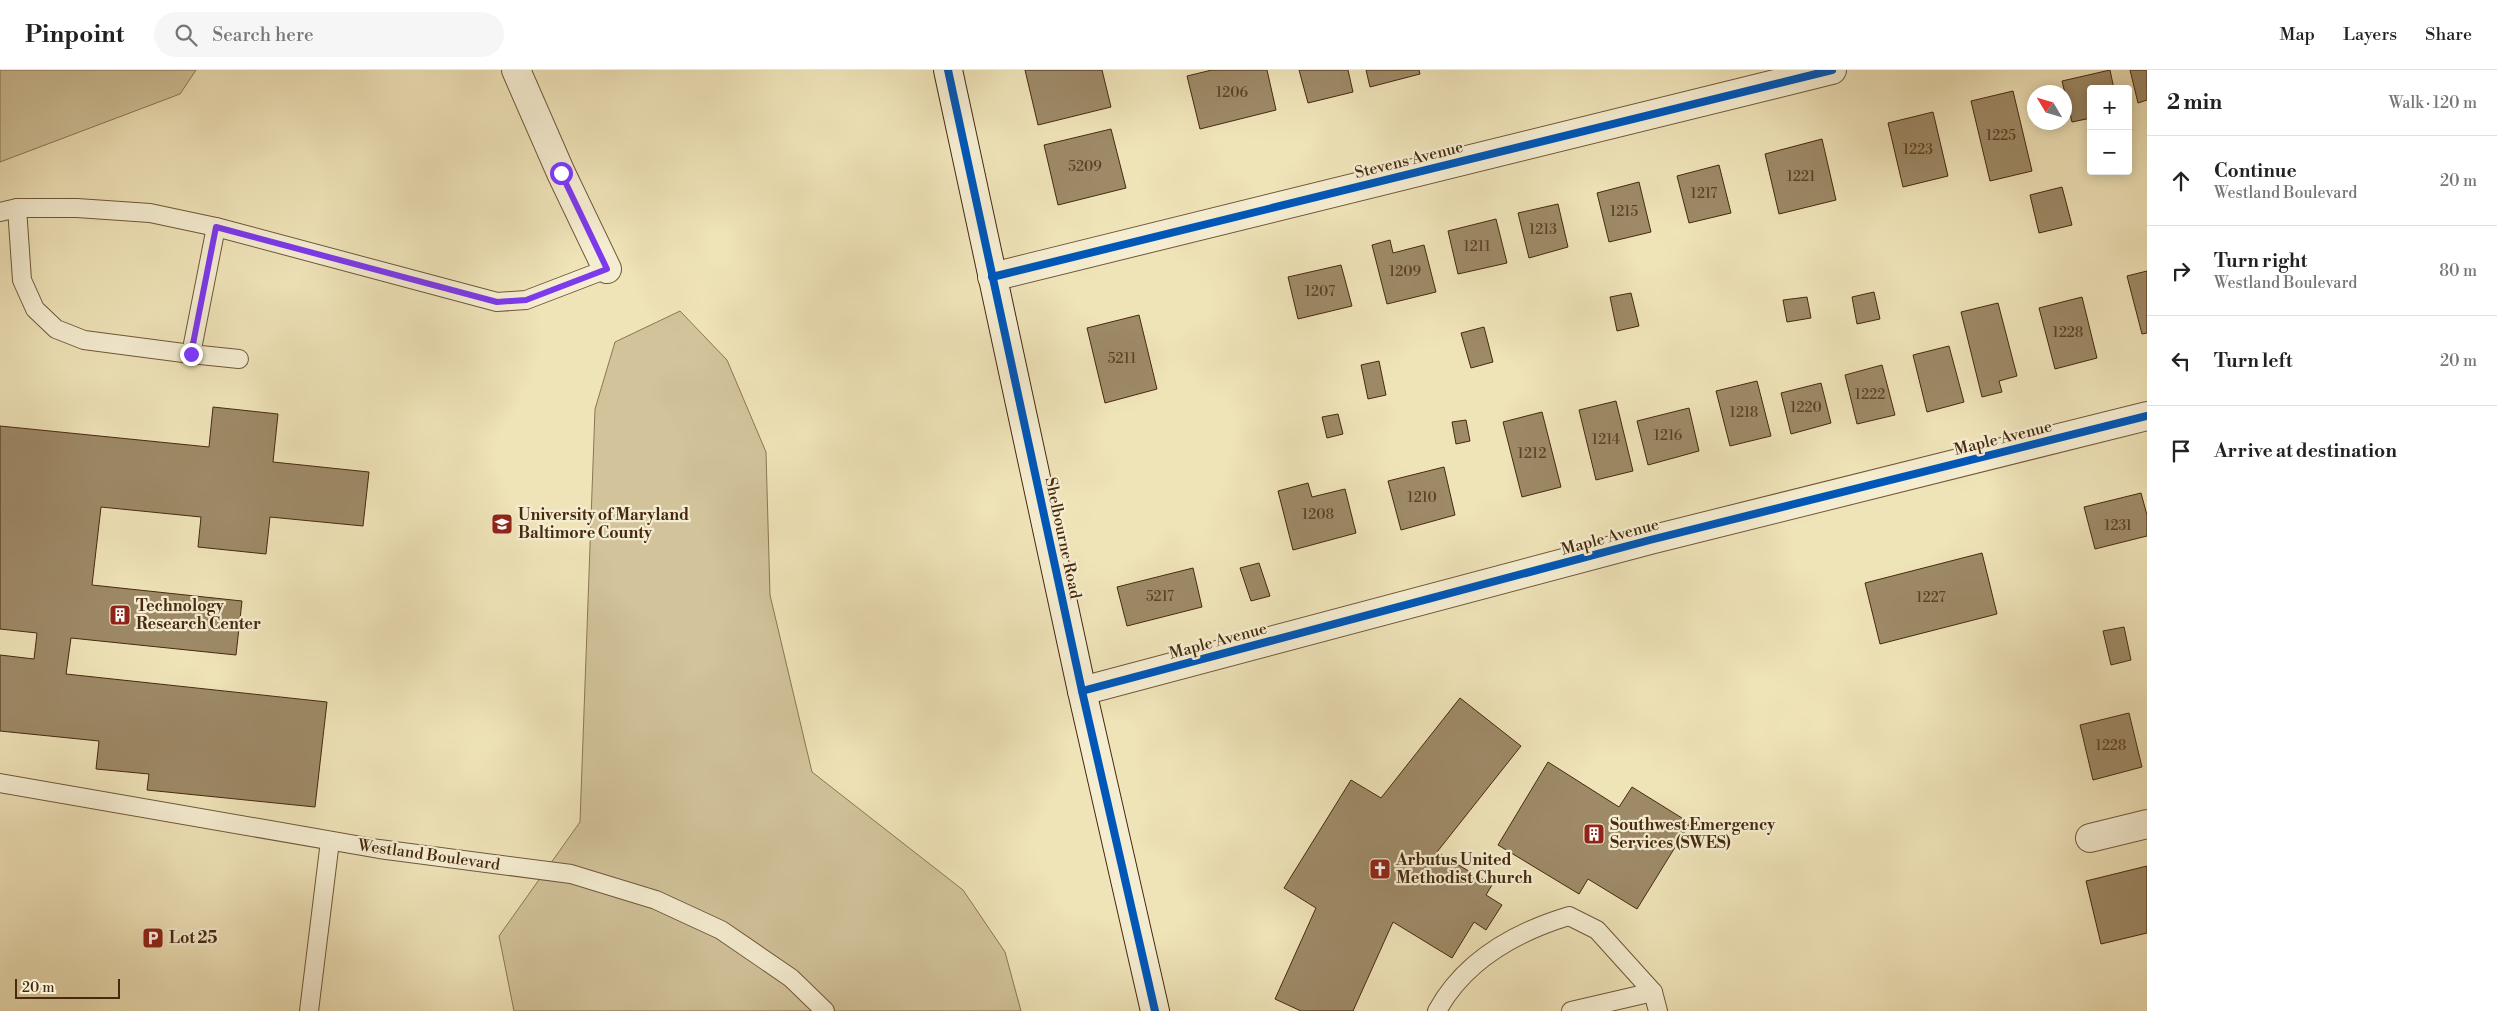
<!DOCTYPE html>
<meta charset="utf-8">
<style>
body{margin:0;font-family:"Libre Bodoni",serif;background:#f6f6f6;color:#222}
.controls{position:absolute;right:15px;top:15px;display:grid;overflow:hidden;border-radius:5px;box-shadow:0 2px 12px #0003}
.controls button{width:45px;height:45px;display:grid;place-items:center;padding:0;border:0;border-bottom:1px solid #e0e0e0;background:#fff;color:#222;font:25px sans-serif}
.compass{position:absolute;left:2027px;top:15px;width:45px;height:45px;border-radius:50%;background:#fff;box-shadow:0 2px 12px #0003;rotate:308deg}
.scale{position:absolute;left:15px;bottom:12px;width:105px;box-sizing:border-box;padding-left:5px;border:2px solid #46290f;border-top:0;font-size:14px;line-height:18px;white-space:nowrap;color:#46290f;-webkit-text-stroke:4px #f5edd1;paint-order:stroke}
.stop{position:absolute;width:15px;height:15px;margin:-11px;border:4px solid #7c3aed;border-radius:50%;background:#fff}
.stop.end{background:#7c3aed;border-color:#fff;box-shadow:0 1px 5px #0008}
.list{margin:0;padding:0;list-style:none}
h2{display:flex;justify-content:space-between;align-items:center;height:65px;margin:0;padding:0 20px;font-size:21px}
h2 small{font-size:16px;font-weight:400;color:#767676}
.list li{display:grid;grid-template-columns:32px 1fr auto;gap:15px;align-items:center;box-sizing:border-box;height:90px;padding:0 20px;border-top:1px solid #e0e0e0}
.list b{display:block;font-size:19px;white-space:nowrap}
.list p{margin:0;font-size:16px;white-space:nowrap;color:#767676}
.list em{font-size:16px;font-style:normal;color:#767676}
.icon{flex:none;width:28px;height:28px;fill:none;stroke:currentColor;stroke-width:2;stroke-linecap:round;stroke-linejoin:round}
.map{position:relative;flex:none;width:2147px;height:941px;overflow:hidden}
header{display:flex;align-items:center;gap:30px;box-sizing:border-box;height:70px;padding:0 25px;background:#fff;border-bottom:1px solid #e0e0e0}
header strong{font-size:24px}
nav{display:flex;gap:28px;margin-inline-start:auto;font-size:18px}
.search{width:350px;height:45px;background:#f6f6f6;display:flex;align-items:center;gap:12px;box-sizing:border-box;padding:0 18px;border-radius:28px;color:#767676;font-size:19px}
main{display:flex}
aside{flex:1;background:#fff}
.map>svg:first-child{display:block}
.green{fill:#d2c39b;stroke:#8c7655}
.building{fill:#9e8a67;stroke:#46290f}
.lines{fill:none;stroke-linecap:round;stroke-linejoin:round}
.lane-casing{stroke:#705839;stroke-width:20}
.street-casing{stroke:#705839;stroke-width:30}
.secondary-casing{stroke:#46290f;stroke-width:30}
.lane{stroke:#f5edd1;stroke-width:18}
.street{stroke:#f5edd1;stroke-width:28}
.secondary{stroke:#f5edd1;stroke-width:28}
.cycleway-casing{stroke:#f5edd1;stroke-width:11}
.cycleway{stroke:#0057b8;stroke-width:8}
.route{stroke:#7c3aed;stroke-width:6}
.labels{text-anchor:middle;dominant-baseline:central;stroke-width:4.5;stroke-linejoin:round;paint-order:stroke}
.number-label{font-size:14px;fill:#5c4125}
.street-label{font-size:16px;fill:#46290f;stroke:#f5edd1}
.poi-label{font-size:16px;font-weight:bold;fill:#46290f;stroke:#f5edd1;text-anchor:start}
</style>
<header>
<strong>Pinpoint</strong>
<div class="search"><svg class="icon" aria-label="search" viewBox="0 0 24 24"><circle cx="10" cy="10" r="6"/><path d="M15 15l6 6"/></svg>Search here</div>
<nav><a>Map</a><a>Layers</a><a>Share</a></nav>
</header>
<main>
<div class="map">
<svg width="2147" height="941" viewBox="0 0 2147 941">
<rect width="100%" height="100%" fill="#efe3b8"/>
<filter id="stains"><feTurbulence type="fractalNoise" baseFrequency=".004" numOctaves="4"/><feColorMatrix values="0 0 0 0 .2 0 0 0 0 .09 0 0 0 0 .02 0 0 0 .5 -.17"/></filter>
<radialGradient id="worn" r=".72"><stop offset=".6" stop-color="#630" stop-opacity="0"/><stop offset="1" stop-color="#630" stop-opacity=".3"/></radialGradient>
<g class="green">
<path d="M 0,0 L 196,0 L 180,24 L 0,92 Z"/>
<path d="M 680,241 L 727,290 L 766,382 L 770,525 L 812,702 L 963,820 L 1005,882 L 1021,941 L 514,941 L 499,866 L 580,752 L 595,339 L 615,272 Z"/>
</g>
<g class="building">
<path d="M 1025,0 L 1102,0 L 1111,37 L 1038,55 Z"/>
<path d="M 1212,0 L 1267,0 L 1276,40 L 1200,59 L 1187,6 Z"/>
<path d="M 1299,0 L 1348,0 L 1353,22 L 1308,33 Z"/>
<path d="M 1366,0 L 1419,0 L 1420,4 L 1370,17 Z"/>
<path d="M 2110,0 L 2114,19 L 2091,19 L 2091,48 L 2072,52 L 2062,11 Z"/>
<path d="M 2130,0 L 2147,0 L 2147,30 L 2138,33 Z"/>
<path d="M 2013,21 L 2032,101 L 1990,111 L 1971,31 Z"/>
<path d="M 1933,42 L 1948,106 L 1903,117 L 1888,53 Z"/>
<path d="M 1111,59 L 1126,118 L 1058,135 L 1044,75 Z"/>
<path d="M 1822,69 L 1836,130 L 1779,144 L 1765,84 Z"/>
<path d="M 1719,95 L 1731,143 L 1689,153 L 1677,106 Z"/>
<path d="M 1639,112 L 1651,162 L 1609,172 L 1597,123 Z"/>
<path d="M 2062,117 L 2072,155 L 2039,163 L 2030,125 Z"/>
<path d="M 1558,134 L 1568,177 L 1529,188 L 1518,143 Z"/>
<path d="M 1496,149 L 1507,193 L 1458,204 L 1448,161 Z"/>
<path d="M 1390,170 L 1393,183 L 1424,175 L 1436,222 L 1387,234 L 1372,175 Z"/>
<path d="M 1341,195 L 1352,236 L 1298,249 L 1288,207 Z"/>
<path d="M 2147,201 L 2147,263 L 2142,264 L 2127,206 Z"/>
<path d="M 1874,222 L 1880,249 L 1857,254 L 1852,227 Z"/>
<path d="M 1631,223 L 1639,256 L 1617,261 L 1610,227 Z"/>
<path d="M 1807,227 L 1811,248 L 1787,252 L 1783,230 Z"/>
<path d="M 2082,227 L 2097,288 L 2055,299 L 2039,238 Z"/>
<path d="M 1998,233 L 2017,306 L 1999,311 L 2002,322 L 1982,327 L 1961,242 Z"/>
<path d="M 1139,245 L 1157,319 L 1105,333 L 1087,258 Z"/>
<path d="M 1484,257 L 1493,292 L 1471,298 L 1461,263 Z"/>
<path d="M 1949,276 L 1964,332 L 1927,342 L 1913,285 Z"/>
<path d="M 1379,291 L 1386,325 L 1368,329 L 1361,295 Z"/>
<path d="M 1882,295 L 1895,345 L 1857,354 L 1845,305 Z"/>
<path d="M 1757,311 L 1771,366 L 1730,376 L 1716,321 Z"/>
<path d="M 1821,313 L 1831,353 L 1791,364 L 1781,323 Z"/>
<path d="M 1616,331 L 1633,401 L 1596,410 L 1579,340 Z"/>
<path d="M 213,337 L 278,344 L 273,392 L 369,402 L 363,456 L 270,447 L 266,484 L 198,477 L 201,447 L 101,437 L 92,515 L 242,531 L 236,585 L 71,568 L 66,604 L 327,632 L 315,737 L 147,720 L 149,704 L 96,699 L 99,671 L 0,661 L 0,585 L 34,589 L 37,563 L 0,559 L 0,356 L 209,377 Z"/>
<path d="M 1689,338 L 1699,381 L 1648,395 L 1637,351 Z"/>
<path d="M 1542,342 L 1561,417 L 1522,427 L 1503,352 Z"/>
<path d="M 1338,344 L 1343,364 L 1327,368 L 1322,347 Z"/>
<path d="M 1466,350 L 1470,371 L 1456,374 L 1452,352 Z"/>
<path d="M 1444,397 L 1455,445 L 1401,460 L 1388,411 Z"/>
<path d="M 1308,413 L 1312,427 L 1345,419 L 1356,463 L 1293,480 L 1278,421 Z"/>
<path d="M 2141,423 L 2147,445 L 2147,466 L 2095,479 L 2084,437 Z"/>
<path d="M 1982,483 L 1997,544 L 1880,574 L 1865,513 Z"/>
<path d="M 1259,493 L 1270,526 L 1251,531 L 1240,498 Z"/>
<path d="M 1193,498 L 1202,537 L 1127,556 L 1117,517 Z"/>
<path d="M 2124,557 L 2131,590 L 2111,595 L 2103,561 Z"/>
<path d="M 1460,628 L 1521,676 L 1437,782 L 1492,815 L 1486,825 L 1502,835 L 1486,860 L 1474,852 L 1452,888 L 1393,852 L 1353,941 L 1301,941 L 1275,929 L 1316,838 L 1284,818 L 1351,710 L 1381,728 Z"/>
<path d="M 2129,643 L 2142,697 L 2093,710 L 2080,655 Z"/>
<path d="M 1548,692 L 1619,737 L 1632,717 L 1690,753 L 1637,839 L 1588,809 L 1579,824 L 1498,775 Z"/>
<path d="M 2147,796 L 2147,863 L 2101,874 L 2086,811 Z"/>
</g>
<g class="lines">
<g class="lane-casing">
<g id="lane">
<path d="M 17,138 L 22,210 L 35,239 L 56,259 L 84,270 L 191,284 L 216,157"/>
<path d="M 0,142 L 17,138 L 77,138 L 150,143 L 216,157 L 497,232 L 526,230 L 607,199"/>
<path d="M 191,284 L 239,289"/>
<path d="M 0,713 L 379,779 L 571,804 L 656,830 L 721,860 L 791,908 L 825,941"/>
<path d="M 309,941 L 330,771"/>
<path d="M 1437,941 C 1465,890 1516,862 1569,846 L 1597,860 L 1653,922 L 1658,941"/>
<path d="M 1571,941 L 1653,922"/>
</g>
</g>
<g class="street-casing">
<g id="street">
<path d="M 516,0 L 561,103 L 607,199"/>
<path d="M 992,207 L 1832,0"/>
<path d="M 1082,621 L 1650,470 L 2147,346"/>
<path d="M 2090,768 L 2147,754"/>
</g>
</g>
<g class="secondary-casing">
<path id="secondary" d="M 948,0 L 1082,621 L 1155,941"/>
</g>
<use href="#lane" class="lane"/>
<use href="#street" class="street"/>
<use href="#secondary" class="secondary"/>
<g class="cycleway-casing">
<g id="cycleway">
<path d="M 948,0 L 1082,621 L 1155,941"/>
<path d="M 992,207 L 1832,0"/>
<path d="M 1082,621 L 1650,470 L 2147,346"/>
</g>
</g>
<use href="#cycleway" class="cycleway"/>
</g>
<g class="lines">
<path class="route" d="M 191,284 L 216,157 L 497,232 L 526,230 L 607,199 L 561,103"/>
</g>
<defs>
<g id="university-square" transform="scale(1.125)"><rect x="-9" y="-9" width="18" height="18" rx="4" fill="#8f2418" stroke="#f5edd1"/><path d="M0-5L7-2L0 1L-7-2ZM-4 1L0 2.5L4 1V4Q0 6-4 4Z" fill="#fff"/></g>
<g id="building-square" transform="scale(1.125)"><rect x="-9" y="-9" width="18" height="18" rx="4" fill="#8f2418" stroke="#f5edd1"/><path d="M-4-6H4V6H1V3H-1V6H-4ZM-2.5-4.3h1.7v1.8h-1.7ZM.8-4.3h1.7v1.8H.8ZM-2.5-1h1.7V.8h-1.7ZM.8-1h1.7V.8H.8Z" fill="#fff"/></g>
<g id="church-square" transform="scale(1.125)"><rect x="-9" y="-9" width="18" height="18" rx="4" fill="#8f2418" stroke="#f5edd1"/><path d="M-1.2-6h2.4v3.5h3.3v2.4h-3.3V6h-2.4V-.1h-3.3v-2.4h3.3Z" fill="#fff"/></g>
<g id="parking-square" transform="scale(1.125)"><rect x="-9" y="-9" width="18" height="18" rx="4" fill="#8f2418" stroke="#f5edd1"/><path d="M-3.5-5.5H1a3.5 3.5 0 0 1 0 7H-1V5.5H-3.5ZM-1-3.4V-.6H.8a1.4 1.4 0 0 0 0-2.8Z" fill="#fff"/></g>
</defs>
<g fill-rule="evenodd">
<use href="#university-square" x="502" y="454"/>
<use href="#building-square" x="120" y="545"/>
<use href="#building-square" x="1594" y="764"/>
<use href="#church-square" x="1380" y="799"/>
<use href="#parking-square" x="153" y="868"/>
</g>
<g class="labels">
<g class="number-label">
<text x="1232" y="23">1206</text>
<text x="2001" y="66">1225</text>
<text x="1918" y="80">1223</text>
<text x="1085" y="97">5209</text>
<text x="1801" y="107">1221</text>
<text x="1704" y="124">1217</text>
<text x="1624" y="142">1215</text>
<text x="1543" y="160">1213</text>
<text x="1477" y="177">1211</text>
<text x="1405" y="202">1209</text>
<text x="1320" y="222">1207</text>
<text x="2068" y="263">1228</text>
<text x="1122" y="289">5211</text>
<text x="1870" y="325">1222</text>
<text x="1806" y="338">1220</text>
<text x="1744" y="343">1218</text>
<text x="1668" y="366">1216</text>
<text x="1606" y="370">1214</text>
<text x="1532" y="384">1212</text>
<text x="1422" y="428">1210</text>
<text x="1318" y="445">1208</text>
<text x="2118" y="456">1231</text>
<text x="1160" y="527">5217</text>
<text x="1931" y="528">1227</text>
<text x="2111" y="676">1228</text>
</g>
<g class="street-label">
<text transform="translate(1409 90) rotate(-14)">Stevens Avenue</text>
<text transform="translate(2003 368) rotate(-14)">Maple Avenue</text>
<text transform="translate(1610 467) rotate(-15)">Maple Avenue</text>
<text transform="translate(1063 468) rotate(78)">Shelbourne Road</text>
<text transform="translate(1218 571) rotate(-15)">Maple Avenue</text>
<text transform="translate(429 785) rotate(8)">Westland Boulevard</text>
</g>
<g class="poi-label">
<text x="518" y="445">University of Maryland<tspan x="518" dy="18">Baltimore County</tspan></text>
<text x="136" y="536">Technology<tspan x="136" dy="18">Research Center</tspan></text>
<text x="1610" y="755">Southwest Emergency<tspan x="1610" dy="18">Services (SWES)</tspan></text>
<text x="1396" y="790">Arbutus United<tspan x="1396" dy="18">Methodist Church</tspan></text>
<text x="169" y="868">Lot 25</text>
</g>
</g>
<rect width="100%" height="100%" filter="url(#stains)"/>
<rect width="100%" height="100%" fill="url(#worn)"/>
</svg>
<div class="controls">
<button>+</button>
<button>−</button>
</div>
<svg class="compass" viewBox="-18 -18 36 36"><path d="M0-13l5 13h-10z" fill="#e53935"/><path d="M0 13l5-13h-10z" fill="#767676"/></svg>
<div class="scale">20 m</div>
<div class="stop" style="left:561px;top:103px"></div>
<div class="stop end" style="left:191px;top:284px"></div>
</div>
<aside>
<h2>2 min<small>Walk · 120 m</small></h2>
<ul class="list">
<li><svg class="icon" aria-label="ahead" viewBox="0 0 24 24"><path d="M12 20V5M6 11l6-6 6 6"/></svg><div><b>Continue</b><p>Westland Boulevard</p></div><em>20 m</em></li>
<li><svg class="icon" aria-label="right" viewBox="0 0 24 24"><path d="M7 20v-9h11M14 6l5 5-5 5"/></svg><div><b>Turn right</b><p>Westland Boulevard</p></div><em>80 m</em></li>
<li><svg class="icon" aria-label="left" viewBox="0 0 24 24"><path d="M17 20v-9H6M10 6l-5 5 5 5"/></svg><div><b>Turn left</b></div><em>20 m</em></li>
<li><svg class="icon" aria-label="arrive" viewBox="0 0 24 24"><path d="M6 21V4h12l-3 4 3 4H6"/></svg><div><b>Arrive at destination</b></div></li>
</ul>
</aside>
</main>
